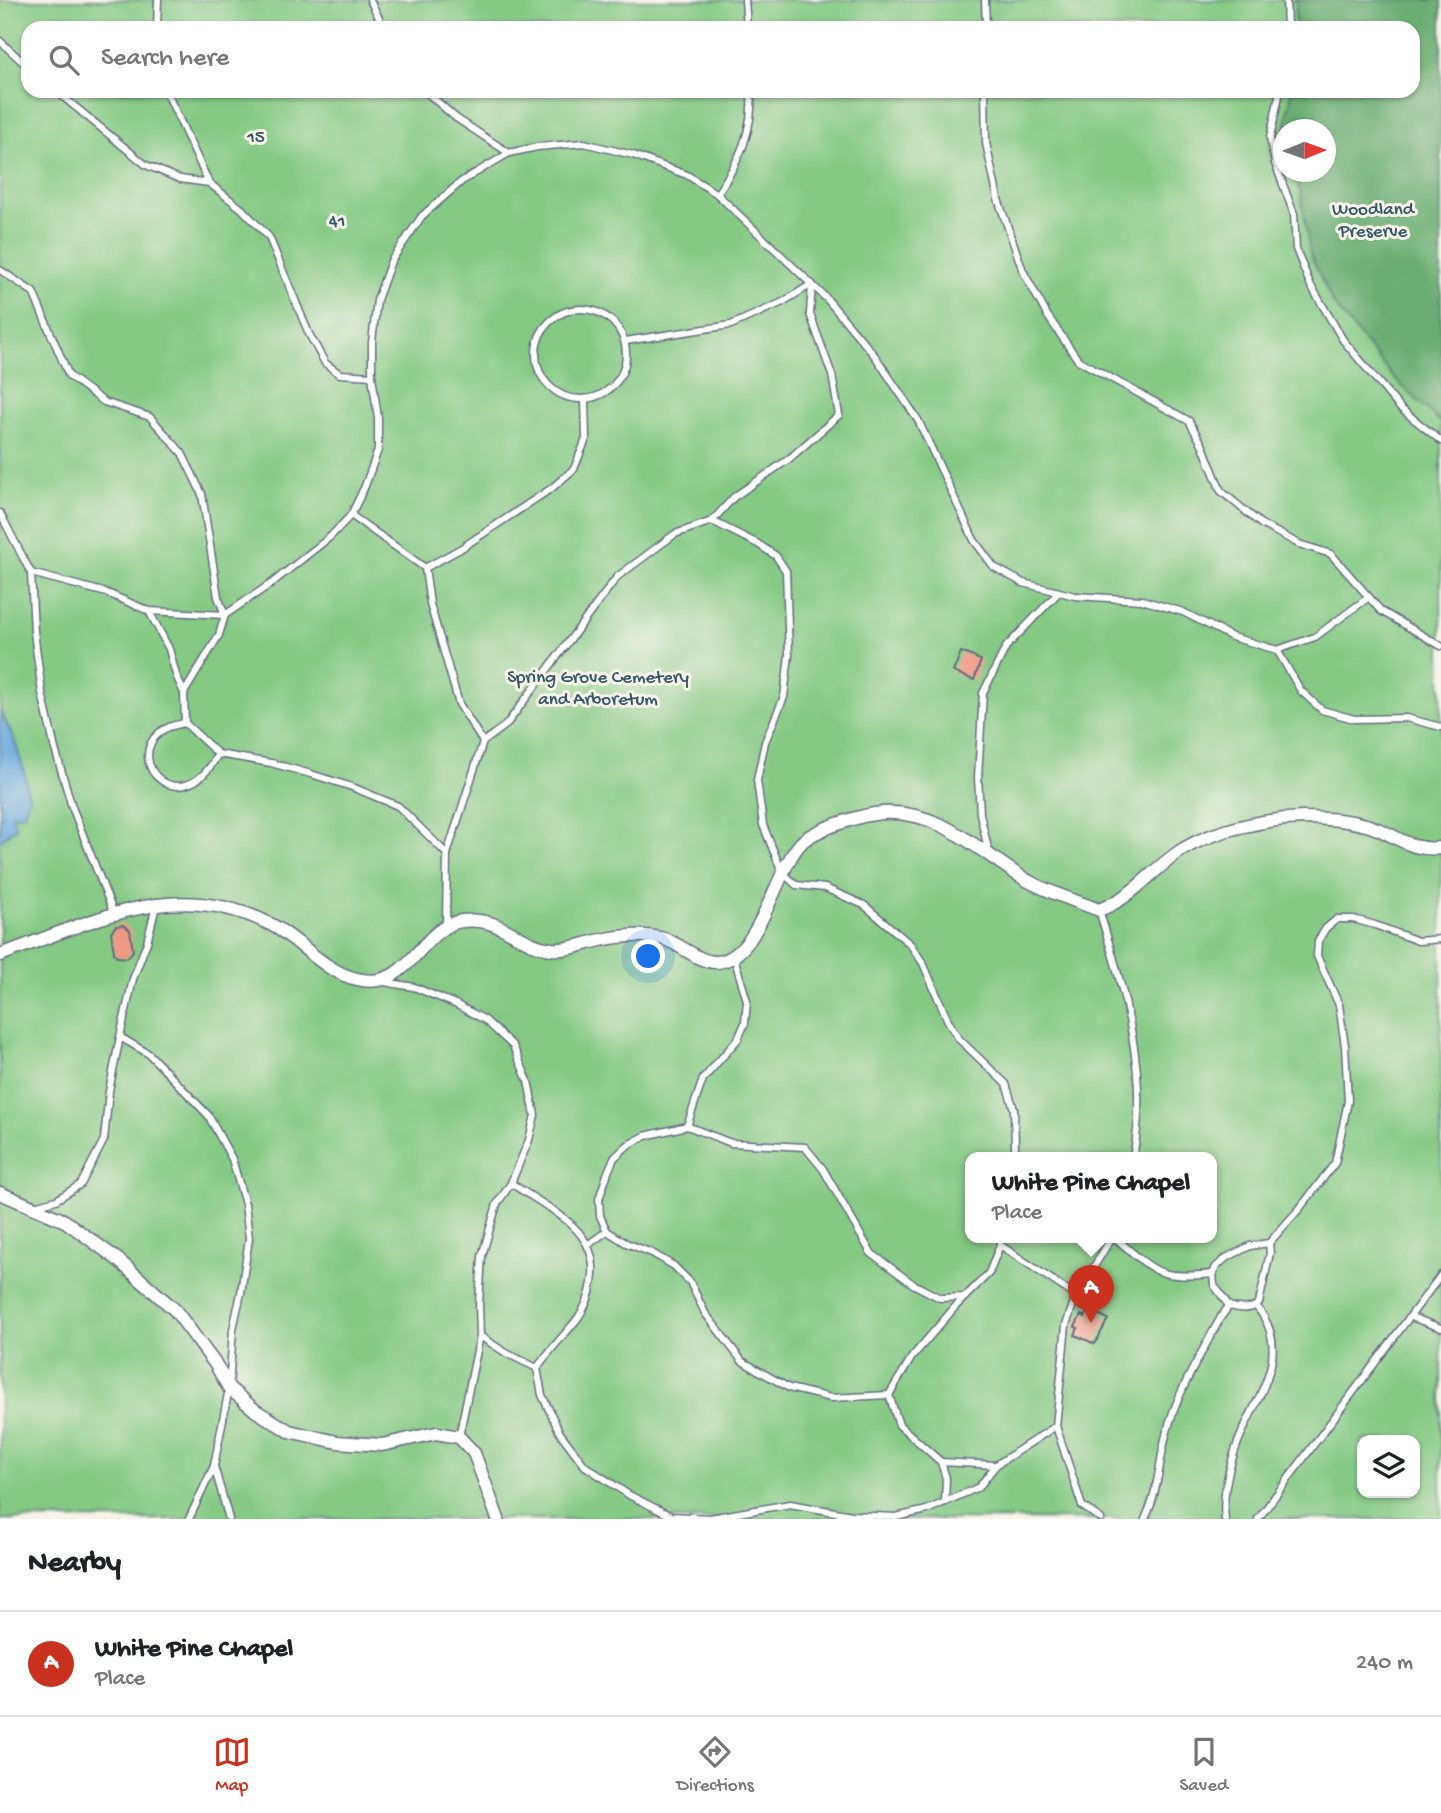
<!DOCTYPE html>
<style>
body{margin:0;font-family:"Gochi Hand",sans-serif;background:#f6f6f6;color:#202124}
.controls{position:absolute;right:21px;bottom:21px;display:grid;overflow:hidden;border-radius:14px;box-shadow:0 2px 5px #0004}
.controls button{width:63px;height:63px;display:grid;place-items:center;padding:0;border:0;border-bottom:2px solid #e0e0e0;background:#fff;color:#202124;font:35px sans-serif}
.compass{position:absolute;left:1273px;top:119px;width:63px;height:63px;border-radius:50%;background:#fff;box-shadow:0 2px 5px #0004;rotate:89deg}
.you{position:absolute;left:649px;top:957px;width:24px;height:24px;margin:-18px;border:5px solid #fff;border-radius:50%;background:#1a73e8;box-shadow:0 0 0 10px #1a73e833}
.badge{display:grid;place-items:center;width:46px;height:46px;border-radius:50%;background:#c8321e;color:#fff;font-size:23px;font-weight:700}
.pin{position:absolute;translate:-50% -58px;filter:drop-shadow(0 2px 4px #0008)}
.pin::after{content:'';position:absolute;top:37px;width:24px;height:21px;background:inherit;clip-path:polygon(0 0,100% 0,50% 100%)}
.popup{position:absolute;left:965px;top:1152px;width:252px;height:91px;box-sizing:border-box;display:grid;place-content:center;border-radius:14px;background:#fff;filter:drop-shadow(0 2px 5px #0005);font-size:23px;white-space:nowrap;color:#757577}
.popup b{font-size:26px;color:#202124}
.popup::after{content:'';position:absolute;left:50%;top:100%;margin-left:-14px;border:14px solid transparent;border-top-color:#fff}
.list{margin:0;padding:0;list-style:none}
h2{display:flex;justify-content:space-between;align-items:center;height:91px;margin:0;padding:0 28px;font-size:30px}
h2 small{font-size:23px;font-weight:400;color:#757577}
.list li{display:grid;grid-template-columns:46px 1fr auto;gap:21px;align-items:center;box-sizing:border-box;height:105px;padding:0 28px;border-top:2px solid #e0e0e0}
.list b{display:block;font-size:26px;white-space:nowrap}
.list p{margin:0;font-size:23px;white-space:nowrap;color:#757577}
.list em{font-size:23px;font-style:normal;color:#757577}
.icon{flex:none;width:38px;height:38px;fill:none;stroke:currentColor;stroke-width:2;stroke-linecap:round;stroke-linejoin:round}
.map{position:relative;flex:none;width:1441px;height:1519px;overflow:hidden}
.search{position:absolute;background:#fff;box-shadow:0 2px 5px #0004;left:21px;right:21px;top:21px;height:77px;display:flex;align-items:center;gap:18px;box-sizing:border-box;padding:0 24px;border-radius:21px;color:#757577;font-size:26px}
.sheet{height:196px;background:#fff}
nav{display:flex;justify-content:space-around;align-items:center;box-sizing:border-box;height:98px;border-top:2px solid #e0e0e0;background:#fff;font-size:19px;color:#757577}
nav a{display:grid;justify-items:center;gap:4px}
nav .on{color:#c8321e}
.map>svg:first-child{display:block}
.green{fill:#84c984;stroke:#507c71;stroke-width:2;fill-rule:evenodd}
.forest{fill:#6bad72;stroke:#436e68;stroke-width:2}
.water{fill:#6aabde;stroke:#426d9e;stroke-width:2}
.building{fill:#f09886}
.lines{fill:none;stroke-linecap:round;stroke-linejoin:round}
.lane-casing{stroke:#656c80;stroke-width:9}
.street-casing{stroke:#656c80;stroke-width:15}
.lane{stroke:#fff;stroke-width:6}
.street{stroke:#fff;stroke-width:12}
.labels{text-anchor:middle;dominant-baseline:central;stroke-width:6;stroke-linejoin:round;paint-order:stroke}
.park-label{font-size:19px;fill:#355668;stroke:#f7f3e8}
</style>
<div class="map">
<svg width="1441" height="1519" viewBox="0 0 1441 1519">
<rect width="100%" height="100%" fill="#f7f3e8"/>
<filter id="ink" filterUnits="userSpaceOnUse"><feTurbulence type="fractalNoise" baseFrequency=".0143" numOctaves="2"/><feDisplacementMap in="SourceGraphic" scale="14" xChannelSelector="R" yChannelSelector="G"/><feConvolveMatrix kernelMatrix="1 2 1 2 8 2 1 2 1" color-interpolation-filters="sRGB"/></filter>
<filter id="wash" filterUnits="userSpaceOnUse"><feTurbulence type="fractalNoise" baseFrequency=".00686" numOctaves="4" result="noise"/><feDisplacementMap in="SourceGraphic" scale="28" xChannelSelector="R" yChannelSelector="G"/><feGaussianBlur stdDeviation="1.57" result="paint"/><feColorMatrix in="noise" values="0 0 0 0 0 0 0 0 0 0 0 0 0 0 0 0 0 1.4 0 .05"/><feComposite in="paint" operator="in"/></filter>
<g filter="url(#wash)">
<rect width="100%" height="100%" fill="#efdebe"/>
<path class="green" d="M 0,0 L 1441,0 L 1441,1519 L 0,1519 ZM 28,28 L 1413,28 L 1413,91 L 28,91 ZM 1284,130 L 1326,130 L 1326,172 L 1284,172 ZM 970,1157 L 1212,1157 L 1212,1237 L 970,1237 ZM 1362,1440 L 1415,1440 L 1415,1493 L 1362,1493 Z"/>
<path class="forest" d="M 1296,0 L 1441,0 L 1441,423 L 1393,377 L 1333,304 L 1310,254 L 1301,194 L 1293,172 L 1326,172 L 1326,130 L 1285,129 L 1292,91 L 1413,91 L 1413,28 L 1295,28 Z"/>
<path class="water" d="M 0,711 L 14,739 L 24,771 L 29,798 L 24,814 L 12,815 L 16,827 L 0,841 Z"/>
<g id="blocks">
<g class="building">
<path d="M 961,652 L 981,660 L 974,680 L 953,672 Z"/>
<path d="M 123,925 L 130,930 L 133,951 L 127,958 L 118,957 L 114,953 L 111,932 L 116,926 Z"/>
<path d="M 1089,1309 L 1108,1319 L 1095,1344 L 1075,1335 L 1078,1328 L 1075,1327 L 1081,1315 L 1085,1317 Z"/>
</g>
</g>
</g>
<g filter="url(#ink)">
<use href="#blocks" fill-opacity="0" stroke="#656c80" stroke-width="2"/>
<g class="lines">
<g class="lane-casing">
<g id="lane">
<path d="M 370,0 L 384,28"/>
<path d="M 745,0 L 747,28"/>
<path d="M 985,0 L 986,28"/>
<path d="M 1286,0 L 1287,28"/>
<path d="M 157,28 L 158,0"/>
<path d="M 0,41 L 28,67"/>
<path d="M 56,91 L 146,165 L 180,179 L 209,183 L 242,209 L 269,237 L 309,334 L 325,363 L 340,374 L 372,376"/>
<path d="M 166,91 L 209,183"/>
<path d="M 425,91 L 456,118 L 509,153"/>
<path d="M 985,91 L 986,143 L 998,199 L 1023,271 L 1047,315 L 1078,360 L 1189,421 L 1202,444 L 1221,491 L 1261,524 L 1299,544 L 1331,554 L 1381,611 L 1441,646"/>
<path d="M 1280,91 L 1270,138 L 1275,163 L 1294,214 L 1296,249 L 1310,284 L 1343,340 L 1400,408 L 1441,441"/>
<path d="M 717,194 C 739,162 754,130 751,91"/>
<path d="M 0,270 L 33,292 L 69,376 L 104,402 L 150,417 L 182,453 L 202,494 L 218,597 L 225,615 L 219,635 L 184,693 L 185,723 L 218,754 L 271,763 L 311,774 L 352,787 L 398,806 L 447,854"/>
<circle cx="581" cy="354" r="45"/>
<path d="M 625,341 L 731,325 L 783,302 L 812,284"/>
<path d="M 0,513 L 31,573 L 34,632 L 42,693 L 55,749 L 72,807 L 114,914"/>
<path d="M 351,515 L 425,568 L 430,604 L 459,704 L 483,742"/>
<path d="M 712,521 L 758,544 L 776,556 L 786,571 L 789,655 L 784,697 L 765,742 L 757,780 L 763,825 L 782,872 L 796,885 L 825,888 L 864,905 L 910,944 L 923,963 L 948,1021 L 959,1039 L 1006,1084 L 1014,1109 L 1015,1147 L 1012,1157"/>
<path d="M 425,568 L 460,549 L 552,488 L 574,469 L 586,439 L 585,399"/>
<path d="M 31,573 L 107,593 L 149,611 L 225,615 L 272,583 L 330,537 L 351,515 L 365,486 L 378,450 L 378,418 L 372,376 L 372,342 L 377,300 L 391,261 L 422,216 L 462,181 L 509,153 L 537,147 L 584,143 L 633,155 L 687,175 L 717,194 L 827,299 L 875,356 L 918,420 L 974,540 L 994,567 L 1023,583 L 1075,596 L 1142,600 L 1183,612 L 1232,637 L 1277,650 L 1315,637 L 1369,597"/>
<path d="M 149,611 L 169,649 L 176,675 L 184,693"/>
<path d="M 1277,650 L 1301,691 L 1322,710 L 1354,719 L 1406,718 L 1441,727"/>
<path d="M 185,723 C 176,725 167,726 159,733 C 124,763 181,823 218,754"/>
<path d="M 989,853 L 980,814 L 978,777 L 983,693 L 1006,647 L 1059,592"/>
<path d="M 1099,910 C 1123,988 1150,1074 1133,1157"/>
<path d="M 446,927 L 447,854 L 483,742 L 506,725 L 617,577 L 675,534 L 712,521 L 734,497 L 789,459 L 839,415 L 832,375 L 810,314 L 812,284"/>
<path d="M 384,982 L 414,987 L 455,1004 L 485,1020 L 513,1046 L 528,1081 L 535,1115 L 529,1140 L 511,1183 L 497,1204 L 482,1256 L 479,1303 L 480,1336 L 459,1437"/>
<path d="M 120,1037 L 149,1054 L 208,1115 L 232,1159 L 245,1204 L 249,1238 L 241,1293 L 233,1329 L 229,1388 L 214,1466 L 189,1519"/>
<path d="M 687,1126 L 703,1079 L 738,1039 L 745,1023 L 747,1001 L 734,957"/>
<path d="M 511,1183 C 549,1210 602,1229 592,1283 C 590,1296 585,1308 578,1318 C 565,1335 549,1350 537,1368 L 542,1395 L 560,1433 L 585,1466 L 629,1495 L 671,1516 L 710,1518 L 790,1504 L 852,1515 L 896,1517 L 927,1510 L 979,1487 L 996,1465 L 1056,1426"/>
<path d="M 34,1206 L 56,1200 L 81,1184 L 104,1140 L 109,1091 L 120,1037 L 133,979 L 147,942 L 156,906"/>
<path d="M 607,1231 L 626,1243 L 652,1253 L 674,1266 L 690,1282 L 705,1313 L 742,1361 L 789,1388 L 831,1398 L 889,1395"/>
<path d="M 1114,1237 C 1157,1273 1156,1279 1213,1274"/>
<path d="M 1269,1243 L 1270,1253 L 1259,1303 C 1251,1311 1239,1309 1229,1306 L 1214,1285 L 1213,1274 L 1216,1267 L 1226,1258 L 1250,1246 L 1269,1243 L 1300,1208 L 1335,1163 L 1348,1101 L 1345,1046 L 1339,1005 L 1317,956 L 1318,941 L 1326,928 L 1337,919 L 1353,919 L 1375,925 L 1418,941 L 1441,939"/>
<path d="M 589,1244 L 607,1231 L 600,1216 L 599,1199 L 608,1172 L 614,1158 L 628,1145 L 645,1136 L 687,1126 L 731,1143 L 805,1147 L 823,1169 L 871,1253 L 913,1284 L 940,1298 L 965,1297"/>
<path d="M 1000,1245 L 1076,1296"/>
<path d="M 1411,1317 L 1441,1328"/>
<path d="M 480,1336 L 506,1353 L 537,1368"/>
<path d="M 889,1395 L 912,1357 L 955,1307 L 989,1273 L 1000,1245 L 1000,1237"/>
<path d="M 889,1395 L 899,1425 L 941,1462 L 996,1465"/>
<path d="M 941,1462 L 946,1478 L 945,1502"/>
<path d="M 214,1466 L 229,1519"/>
<path d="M 1101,1519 L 1082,1506 L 1056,1426 L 1066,1325 L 1076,1296 L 1112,1237"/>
<path d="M 1145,1519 C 1158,1493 1159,1463 1166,1435 C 1177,1392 1200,1356 1221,1317 L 1229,1306"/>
<path d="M 1225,1519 C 1222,1496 1229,1467 1237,1445 C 1254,1398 1296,1354 1256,1306"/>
<path d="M 1258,1519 L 1441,1275"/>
</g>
</g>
<g class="street-casing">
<g id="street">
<path d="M 0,955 C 93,922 175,875 272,925 C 302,941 324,972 357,979 C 411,992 419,927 462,921 C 502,916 518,945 551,949 C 568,951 585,943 601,940 C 620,936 645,934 664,939 C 681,944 697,962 716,962 C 760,960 774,872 801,843 C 814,829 864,814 883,813 C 940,810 978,850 1023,878 C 1046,892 1074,900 1099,910 C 1133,897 1148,874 1176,854 C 1208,831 1264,819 1303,818 C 1323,818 1347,820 1366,825 C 1396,833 1408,852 1441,848"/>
<path d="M 0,1193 L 65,1221 L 117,1259 L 175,1310 L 216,1365 L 229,1388 L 256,1411 L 289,1431 L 337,1442 L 382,1445 L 436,1433 L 459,1437 L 474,1453 L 498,1519"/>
</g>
</g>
<use href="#lane" class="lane"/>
<use href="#street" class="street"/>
</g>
</g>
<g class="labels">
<g class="park-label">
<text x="256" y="138">15</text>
<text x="1373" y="210">Woodland<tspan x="1373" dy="22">Preserve</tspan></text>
<text x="337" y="222">41</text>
<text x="598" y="678">Spring Grove Cemetery<tspan x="598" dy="22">and Arboretum</tspan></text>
</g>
</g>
</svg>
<div class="controls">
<button><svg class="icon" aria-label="layers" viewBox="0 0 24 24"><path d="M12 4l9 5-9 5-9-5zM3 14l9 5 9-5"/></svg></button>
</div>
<svg class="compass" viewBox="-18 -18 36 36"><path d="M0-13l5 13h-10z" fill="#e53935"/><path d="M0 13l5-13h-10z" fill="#757577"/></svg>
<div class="you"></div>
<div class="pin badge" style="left:1091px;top:1323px">A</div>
<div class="popup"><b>White Pine Chapel</b>Place</div>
<div class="search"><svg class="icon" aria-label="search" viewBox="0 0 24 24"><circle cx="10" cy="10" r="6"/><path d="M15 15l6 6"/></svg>Search here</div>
</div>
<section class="sheet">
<h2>Nearby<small></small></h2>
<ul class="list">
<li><span class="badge">A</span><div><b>White Pine Chapel</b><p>Place</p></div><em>240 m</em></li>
</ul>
</section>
<nav>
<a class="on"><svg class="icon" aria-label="map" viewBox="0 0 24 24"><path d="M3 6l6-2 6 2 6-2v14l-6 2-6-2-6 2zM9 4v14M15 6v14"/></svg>Map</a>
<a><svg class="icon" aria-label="directions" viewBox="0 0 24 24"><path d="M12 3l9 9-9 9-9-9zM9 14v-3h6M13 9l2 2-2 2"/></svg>Directions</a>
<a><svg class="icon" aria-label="saved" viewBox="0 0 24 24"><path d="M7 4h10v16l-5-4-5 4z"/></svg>Saved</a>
</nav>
